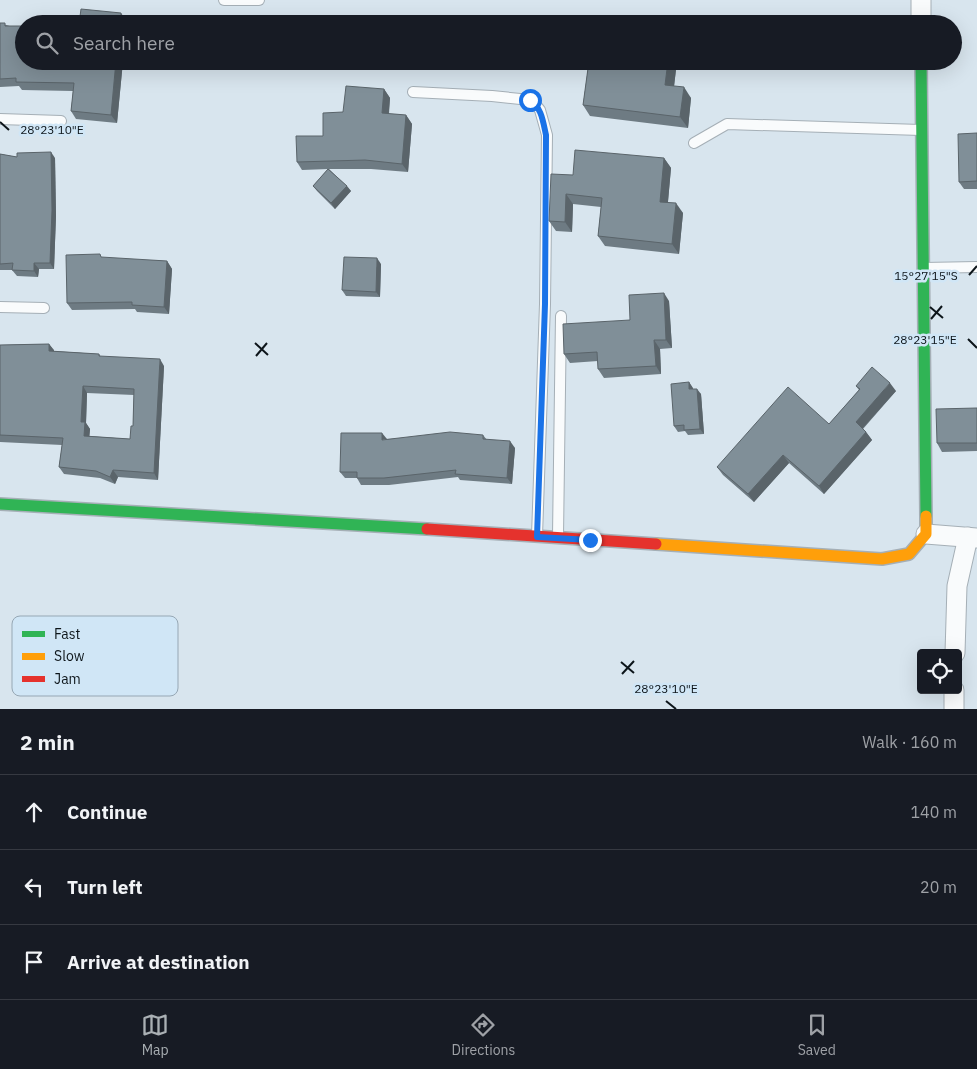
<!DOCTYPE html>
<meta charset="utf-8">
<style>
body{margin:0;font-family:"IBM Plex Sans",sans-serif;background:#20242c;color:#f1f3f6}
.controls{position:absolute;right:15px;bottom:15px;display:grid;overflow:hidden;border-radius:5px;box-shadow:0 5px 20px #0002}
.controls button{width:45px;height:45px;display:grid;place-items:center;padding:0;border:0;border-bottom:1px solid #363941;background:#171b24;color:#f1f3f6;font:25px sans-serif}
.stop{position:absolute;width:15px;height:15px;margin:-11px;border:4px solid #1a73e8;border-radius:50%;background:#fff}
.stop.end{background:#1a73e8;border-color:#fff;box-shadow:0 1px 5px #0008}
.list{margin:0;padding:0;list-style:none}
h2{display:flex;justify-content:space-between;align-items:center;height:65px;margin:0;padding:0 20px;font-size:21px}
h2 small{font-size:16px;font-weight:400;color:#9ea1a6}
.list li{display:grid;grid-template-columns:32px 1fr auto;gap:15px;align-items:center;box-sizing:border-box;height:75px;padding:0 20px;border-top:1px solid #363941}
.list b{display:block;font-size:19px;white-space:nowrap}
.list em{font-size:16px;font-style:normal;color:#9ea1a6}
.icon{flex:none;width:28px;height:28px;fill:none;stroke:currentColor;stroke-width:2;stroke-linecap:round;stroke-linejoin:round}
.map{position:relative;flex:none;width:977px;height:709px;overflow:hidden}
.search{position:absolute;background:#171b24;box-shadow:0 5px 20px #0002;left:15px;right:15px;top:15px;height:55px;display:flex;align-items:center;gap:12px;box-sizing:border-box;padding:0 18px;border-radius:28px;color:#9ea1a6;font-size:19px}
.sheet{height:290px;background:#171b24}
nav{display:flex;justify-content:space-around;align-items:center;box-sizing:border-box;height:70px;border-top:1px solid #363941;background:#171b24;font-size:14px;color:#9ea1a6}
nav a{display:grid;justify-items:center;gap:2px}
nav .on{color:#aab0b4}
.map>svg:first-child{display:block}
.lines{fill:none;stroke-linecap:round;stroke-linejoin:round}
.lane-casing{stroke:#a5afb6;stroke-width:12}
.street-casing{stroke:#a5afb6;stroke-width:21}
.fast-casing{stroke:#a5afb6;stroke-width:14}
.slow-casing{stroke:#a5afb6;stroke-width:14}
.jam-casing{stroke:#a5afb6;stroke-width:14}
.lane{stroke:#f9fbfc;stroke-width:10}
.street{stroke:#f9fbfc;stroke-width:19}
.fast{stroke:#30b455;stroke-width:11}
.slow{stroke:#ff9f0a;stroke-width:11}
.jam{stroke:#e5322d;stroke-width:11}
.wall{fill:#6e7b83;fill-rule:evenodd}
.shaded-wall{fill:#5a646a}
.building{fill:#808f98;stroke:#5a646a;fill-rule:evenodd}
.route{stroke:#1a73e8;stroke-width:6}
.ticks{fill:none;stroke:#0d151a;stroke-width:2}
.key{fill:#d0e6f6;stroke:#96a7b4;stroke-width:1}
.key-label{font-size:14px;fill:#0d151a}
.ticks-label{font-size:12px;text-anchor:middle;fill:#0d151a;stroke:#d0e6f6;stroke-width:5;stroke-linejoin:round;paint-order:stroke}
</style>
<div class="map">
<svg width="977" height="709" viewBox="0 0 977 709">
<rect width="100%" height="100%" fill="#d8e5ee"/>
<g class="lines">
<g class="lane-casing">
<g id="lane">
<path d="M 224,0 L 259,0"/>
<path d="M 413,92 L 492,96 L 530,100 L 536,105 L 540,110 L 547,135 L 545,304 L 537,536"/>
<path d="M 0,119 L 61,121"/>
<path d="M 694,143 L 727,124 L 921,130"/>
<path d="M 924,268 L 977,267"/>
<path d="M 0,307 L 44,308"/>
<path d="M 558,536 L 561,316"/>
</g>
</g>
<g class="street-casing">
<g id="street">
<path d="M 921,0 L 921,24"/>
<path d="M 926,534 L 977,538"/>
<path d="M 955,653 L 957,586 L 968,537"/>
<path d="M 954,709 L 954,690"/>
</g>
</g>
<g class="fast-casing">
<g id="fast">
<path d="M 921,61 L 926,516"/>
<path d="M 0,504 L 427,529"/>
</g>
</g>
<g class="slow-casing">
<path id="slow" d="M 656,544 L 882,559 L 909,554 L 926,534 L 926,516"/>
</g>
<g class="jam-casing">
<path id="jam" d="M 427,529 L 656,544"/>
</g>
<use href="#lane" class="lane"/>
<use href="#street" class="street"/>
<use href="#fast" class="fast"/>
<use href="#slow" class="slow"/>
<use href="#jam" class="jam"/>
</g>
<g class="wall">
<path d="M 0,23 L 123,61 L 117,123 L 76,119 L 71,111 L 73,91 L 22,90 L 19,86 L 0,87 Z"/>
<path d="M 589,61 L 677,61 L 674,86 L 691,98 L 688,128 L 590,116 L 583,105 Z"/>
<path d="M 384,89 L 390,98 L 389,114 L 406,115 L 412,124 L 408,172 L 371,169 L 329,169 L 351,191 L 335,209 L 317,191 L 313,186 L 328,169 L 302,170 L 297,162 L 323,136 L 343,112 Z"/>
<path d="M 977,133 L 977,189 L 964,189 L 959,182 Z"/>
<path d="M 0,154 L 17,157 L 55,158 L 56,216 L 54,269 L 39,269 L 38,277 L 17,276 L 12,270 L 0,270 Z"/>
<path d="M 664,158 L 671,168 L 668,202 L 683,213 L 679,254 L 605,246 L 598,236 L 601,207 L 573,204 L 572,232 L 556,231 L 549,221 L 573,175 Z"/>
<path d="M 103,258 L 167,261 L 172,269 L 169,314 L 137,312 L 135,309 L 72,310 L 67,303 Z"/>
<path d="M 381,264 L 380,297 L 346,296 L 342,290 Z"/>
<path d="M 669,301 L 672,348 L 660,349 L 661,374 L 604,378 L 598,369 L 598,361 L 570,363 L 564,354 L 630,320 Z"/>
<path d="M 49,344 L 54,351 L 99,354 L 101,357 L 164,366 L 158,480 L 118,477 L 115,484 L 100,478 L 64,474 L 59,467 L 62,445 L 0,442 L 0,345 ZM 87,393 L 134,395 L 133,426 L 130,439 L 89,436 L 90,429 L 86,423 Z"/>
<path d="M 689,382 L 693,389 L 701,394 L 704,434 L 688,435 L 685,431 L 678,432 L 674,426 Z"/>
<path d="M 856,386 L 896,391 L 863,429 L 866,432 L 872,440 L 824,494 L 789,463 L 754,502 L 723,475 L 717,467 L 829,424 L 859,390 Z"/>
<path d="M 977,408 L 977,451 L 942,452 L 937,443 Z"/>
<path d="M 483,435 L 487,440 L 515,448 L 512,484 L 460,480 L 458,477 L 389,485 L 361,485 L 357,478 L 345,478 L 340,472 L 387,439 Z"/>
</g>
<g class="shaded-wall">
<path d="M 121,13 L 126,20 L 126,24 L 120,24 Z"/>
<path d="M 116,61 L 123,61 L 117,123 L 111,115 Z"/>
<path d="M 668,61 L 677,61 L 673,95 L 665,85 Z"/>
<path d="M 684,87 L 691,98 L 688,128 L 680,117 Z"/>
<path d="M 384,89 L 390,98 L 388,121 L 382,113 Z"/>
<path d="M 406,115 L 412,124 L 408,172 L 402,164 Z"/>
<path d="M 51,152 L 55,158 L 56,216 L 54,269 L 50,263 Z"/>
<path d="M 664,158 L 671,168 L 667,212 L 660,202 Z"/>
<path d="M 347,186 L 351,191 L 335,209 L 331,203 Z"/>
<path d="M 566,194 L 573,204 L 572,232 L 565,222 Z"/>
<path d="M 676,203 L 683,213 L 679,254 L 672,244 Z"/>
<path d="M 377,258 L 381,264 L 380,297 L 376,292 Z"/>
<path d="M 167,261 L 172,269 L 169,314 L 164,307 Z"/>
<path d="M 34,263 L 39,269 L 38,277 L 34,271 Z"/>
<path d="M 664,293 L 669,301 L 672,348 L 666,340 Z"/>
<path d="M 654,340 L 660,349 L 661,374 L 656,366 Z"/>
<path d="M 49,344 L 54,350 L 54,358 L 49,351 Z"/>
<path d="M 160,359 L 164,366 L 158,480 L 154,473 Z"/>
<path d="M 689,382 L 693,388 L 693,395 L 689,389 Z"/>
<path d="M 890,383 L 896,391 L 861,430 L 856,422 Z"/>
<path d="M 83,386 L 87,393 L 86,423 L 90,429 L 89,443 L 84,436 L 81,422 Z"/>
<path d="M 697,389 L 701,394 L 704,434 L 700,429 Z"/>
<path d="M 866,432 L 872,440 L 824,494 L 819,486 Z"/>
<path d="M 382,433 L 387,439 L 382,440 Z"/>
<path d="M 510,441 L 515,448 L 512,484 L 507,478 Z"/>
<path d="M 783,455 L 789,463 L 754,502 L 748,494 Z"/>
<path d="M 113,470 L 118,477 L 115,484 L 110,477 Z"/>
</g>
<g class="building">
<path d="M 81,9 L 121,13 L 120,24 L 79,24 Z"/>
<path d="M 0,23 L 5,23 L 5,26 L 24,26 L 24,61 L 116,61 L 111,115 L 71,111 L 74,83 L 16,82 L 16,78 L 0,79 Z"/>
<path d="M 589,61 L 668,61 L 665,85 L 684,87 L 680,117 L 583,105 Z"/>
<path d="M 346,86 L 384,89 L 382,113 L 406,115 L 402,164 L 365,160 L 297,162 L 296,136 L 323,136 L 323,113 L 343,112 Z"/>
<path d="M 977,133 L 977,181 L 959,182 L 958,134 Z"/>
<path d="M 575,150 L 664,158 L 660,202 L 676,203 L 672,244 L 598,236 L 602,198 L 566,194 L 565,222 L 549,221 L 551,174 L 573,175 Z"/>
<path d="M 51,152 L 52,210 L 50,263 L 34,263 L 34,271 L 12,270 L 13,263 L 0,264 L 0,154 L 17,157 L 17,153 Z"/>
<path d="M 328,169 L 347,186 L 331,203 L 313,186 Z"/>
<path d="M 100,254 L 101,257 L 167,261 L 164,307 L 132,305 L 132,302 L 67,303 L 66,255 Z"/>
<path d="M 344,257 L 377,258 L 376,292 L 342,290 Z"/>
<path d="M 664,293 L 666,340 L 654,340 L 656,366 L 598,369 L 597,352 L 564,354 L 563,324 L 630,320 L 629,295 Z"/>
<path d="M 49,344 L 49,351 L 99,354 L 99,356 L 160,359 L 154,473 L 113,470 L 110,477 L 96,471 L 59,467 L 63,438 L 0,435 L 0,345 ZM 83,386 L 134,389 L 133,426 L 131,426 L 130,439 L 84,436 L 85,422 L 81,422 Z"/>
<path d="M 872,367 L 890,383 L 856,422 L 866,432 L 819,486 L 783,455 L 748,494 L 717,467 L 788,387 L 829,424 L 860,389 L 856,386 Z"/>
<path d="M 689,382 L 689,389 L 697,389 L 700,429 L 684,430 L 684,425 L 674,426 L 671,384 Z"/>
<path d="M 977,408 L 977,443 L 937,443 L 936,409 Z"/>
<path d="M 450,432 L 483,435 L 483,439 L 510,441 L 507,478 L 455,474 L 456,470 L 384,478 L 357,478 L 357,472 L 340,472 L 341,433 L 382,433 L 382,440 Z"/>
</g>
<g class="lines">
<path class="route" d="M 530,100 C 542,108 543,122 546,135 L 545,304 L 537,537 L 590,540"/>
</g>
<path class="ticks" d="M 0,122 L 9,130M 969,275 L 977,266M 930,307 L 943,318M 931,319 L 942,306M 968,339 L 977,348M 255,343 L 268,355M 256,356 L 267,343M 621,662 L 634,673M 622,674 L 634,661M 666,701 L 676,709"/>
<rect x="12" y="616" width="166" height="80" rx="8" class="key"/>
<rect x="22" y="631" width="23" height="6" fill="#30b455"/>
<rect x="22" y="653" width="23" height="7" fill="#ff9f0a"/>
<rect x="22" y="676" width="23" height="6" fill="#e5322d"/>
<g class="key-label">
<text x="54" y="639">Fast</text>
<text x="54" y="661">Slow</text>
<text x="54" y="684">Jam</text>
</g>
<g class="ticks-label">
<text x="52" y="134">28°23'10"E</text>
<text x="926" y="280">15°27'15"S</text>
<text x="925" y="344">28°23'15"E</text>
<text x="666" y="693">28°23'10"E</text>
</g>
</svg>
<div class="controls">
<button><svg class="icon" aria-label="locate" viewBox="0 0 24 24"><circle cx="12" cy="12" r="6"/><path d="M12 2v4M12 18v4M2 12h4M18 12h4"/></svg></button>
</div>
<div class="stop" style="left:530px;top:100px"></div>
<div class="stop end" style="left:590px;top:540px"></div>
<div class="search"><svg class="icon" aria-label="search" viewBox="0 0 24 24"><circle cx="10" cy="10" r="6"/><path d="M15 15l6 6"/></svg>Search here</div>
</div>
<section class="sheet">
<h2>2 min<small>Walk · 160 m</small></h2>
<ul class="list">
<li><svg class="icon" aria-label="ahead" viewBox="0 0 24 24"><path d="M12 20V5M6 11l6-6 6 6"/></svg><div><b>Continue</b></div><em>140 m</em></li>
<li><svg class="icon" aria-label="left" viewBox="0 0 24 24"><path d="M17 20v-9H6M10 6l-5 5 5 5"/></svg><div><b>Turn left</b></div><em>20 m</em></li>
<li><svg class="icon" aria-label="arrive" viewBox="0 0 24 24"><path d="M6 21V4h12l-3 4 3 4H6"/></svg><div><b>Arrive at destination</b></div></li>
</ul>
</section>
<nav>
<a class="on"><svg class="icon" aria-label="map" viewBox="0 0 24 24"><path d="M3 6l6-2 6 2 6-2v14l-6 2-6-2-6 2zM9 4v14M15 6v14"/></svg>Map</a>
<a><svg class="icon" aria-label="directions" viewBox="0 0 24 24"><path d="M12 3l9 9-9 9-9-9zM9 14v-3h6M13 9l2 2-2 2"/></svg>Directions</a>
<a><svg class="icon" aria-label="saved" viewBox="0 0 24 24"><path d="M7 4h10v16l-5-4-5 4z"/></svg>Saved</a>
</nav>
